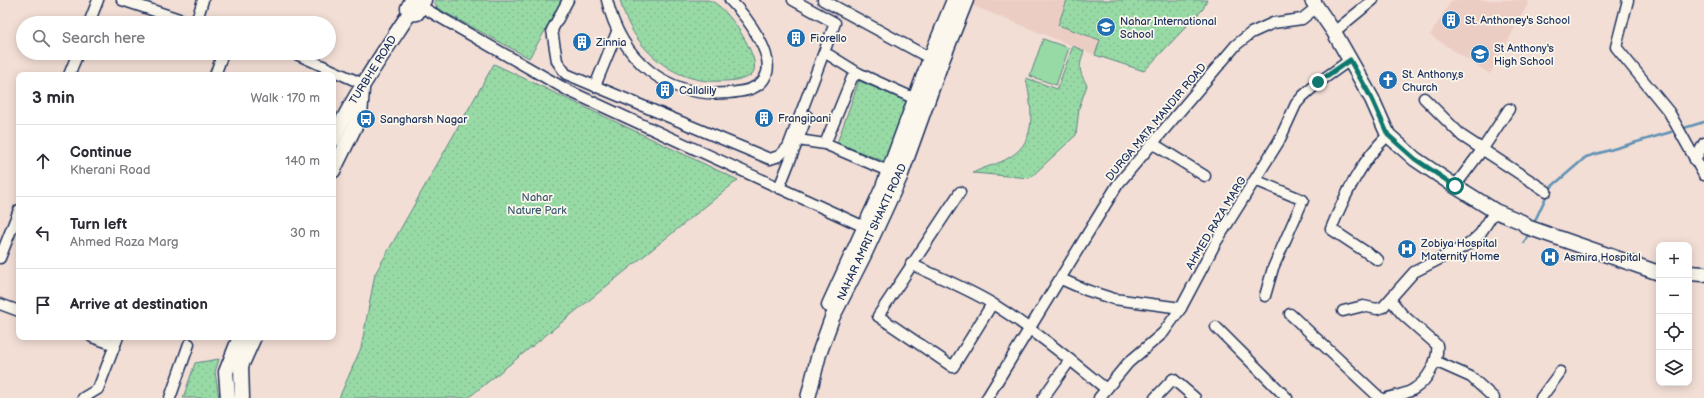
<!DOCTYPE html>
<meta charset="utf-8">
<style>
body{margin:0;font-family:"Balsamiq Sans",sans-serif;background:#f7f7f7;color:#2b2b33}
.controls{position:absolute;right:12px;bottom:12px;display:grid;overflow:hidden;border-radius:8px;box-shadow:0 2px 10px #0003}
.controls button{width:36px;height:36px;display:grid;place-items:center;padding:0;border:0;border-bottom:1px solid #e1e1e2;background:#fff;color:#2b2b33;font:20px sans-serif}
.stop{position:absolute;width:12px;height:12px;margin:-9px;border:3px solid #0f766e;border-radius:50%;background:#fff}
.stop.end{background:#0f766e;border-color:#fff;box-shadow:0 1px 4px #0008}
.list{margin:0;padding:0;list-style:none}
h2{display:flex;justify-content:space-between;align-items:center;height:52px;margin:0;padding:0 16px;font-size:17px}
h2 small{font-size:13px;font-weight:400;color:#7c7c81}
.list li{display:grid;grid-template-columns:26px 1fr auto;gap:12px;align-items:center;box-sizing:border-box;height:72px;padding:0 16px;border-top:1px solid #e1e1e2}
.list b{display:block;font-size:15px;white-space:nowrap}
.list p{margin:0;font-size:13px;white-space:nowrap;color:#7c7c81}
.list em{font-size:13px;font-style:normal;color:#7c7c81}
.icon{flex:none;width:22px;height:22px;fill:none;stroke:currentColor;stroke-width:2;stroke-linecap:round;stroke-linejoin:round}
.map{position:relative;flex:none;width:1704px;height:398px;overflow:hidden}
.search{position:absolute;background:#fff;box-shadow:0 2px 10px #0003;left:16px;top:16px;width:320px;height:44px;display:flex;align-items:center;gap:10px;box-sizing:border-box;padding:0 14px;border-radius:22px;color:#7c7c81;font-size:15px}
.panel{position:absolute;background:#fff;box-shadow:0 2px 10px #0003;left:16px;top:72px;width:320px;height:268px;border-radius:8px}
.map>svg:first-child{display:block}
.built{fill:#eccdc4}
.grass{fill:url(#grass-dots);stroke:#5a8482}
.garden{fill:#98daa5;stroke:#5a8482}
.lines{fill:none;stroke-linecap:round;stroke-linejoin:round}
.stream{stroke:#5f91b4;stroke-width:2.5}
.street-casing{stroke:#1b2f5e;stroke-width:13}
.secondary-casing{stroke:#1b2f5e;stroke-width:17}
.street{stroke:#fbf7ec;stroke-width:10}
.secondary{stroke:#fbf7ec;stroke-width:14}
.route{stroke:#0f766e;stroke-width:5}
.labels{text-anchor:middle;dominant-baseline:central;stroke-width:3.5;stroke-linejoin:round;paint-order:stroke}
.poi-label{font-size:11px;fill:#1b2f5e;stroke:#fbf7ec;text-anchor:start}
.street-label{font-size:11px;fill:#1b2f5e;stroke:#fbf7ec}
.park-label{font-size:11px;fill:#3a5a70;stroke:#fbf7ec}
</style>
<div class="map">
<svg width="1704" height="398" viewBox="0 0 1704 398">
<defs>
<pattern id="grass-dots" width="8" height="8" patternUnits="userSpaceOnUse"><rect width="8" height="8" fill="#98daa5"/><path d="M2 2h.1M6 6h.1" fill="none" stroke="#82bb90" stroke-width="1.8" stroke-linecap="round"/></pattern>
</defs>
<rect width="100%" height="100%" fill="#f2ded5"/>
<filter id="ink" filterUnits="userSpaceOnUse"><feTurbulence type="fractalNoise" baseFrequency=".025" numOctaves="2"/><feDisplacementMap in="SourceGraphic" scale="8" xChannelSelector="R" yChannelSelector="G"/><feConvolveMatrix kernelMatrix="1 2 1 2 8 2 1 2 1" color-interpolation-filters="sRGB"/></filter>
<g filter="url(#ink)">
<g class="built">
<path d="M 973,0 L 1207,0 L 1203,9 L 1144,71 L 1095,55 L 971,5 Z"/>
<path d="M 1452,0 L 1525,0 L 1529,2 L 1490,74 L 1430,35 Z"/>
</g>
<g class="grass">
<path d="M 434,0 L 563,0 L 529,58 L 437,8 Z"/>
<path d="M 620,0 C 641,0 662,0 683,0 C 691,0 700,0 708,0 C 723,3 744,35 750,50 C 753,56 758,69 751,75 C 744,80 731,81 722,81 C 672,85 631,46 620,0 Z"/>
<path d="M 1067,0 L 1207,0 L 1203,9 L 1144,71 L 1095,55 L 1100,40 L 1058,25 Z"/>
<path d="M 1073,46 L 1084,51 C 1079,67 1078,70 1087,85 L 1079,108 L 1076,135 L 1030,178 L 973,173 C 985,166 998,165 1010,157 C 1039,140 1031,105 1026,78 L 1057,89 Z"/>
<path d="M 494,64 L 738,180 L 468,398 L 339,398 L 361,348 L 375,274 Z"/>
<path d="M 859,81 L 911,103 L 891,164 L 837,143 Z"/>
<path d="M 219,359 L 215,372 L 219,398 L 183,398 L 195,363 Z"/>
</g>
<path class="garden" d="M 1043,39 L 1069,48 L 1056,85 L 1030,76 Z"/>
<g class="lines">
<g class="stream">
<path d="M 1684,128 L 1704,122"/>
<path d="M 1533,225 L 1550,188 L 1586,157 L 1671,132"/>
<path d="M 1524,243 L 1529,233"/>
</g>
<g class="street-casing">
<g id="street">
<path d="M 122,0 L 191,23"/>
<path d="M 568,0 L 552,30 L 557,61 L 566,74 L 770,159 L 779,156 L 788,147 L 835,23 L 793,0"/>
<path d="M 607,0 C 621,59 665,98 728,93 C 741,92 757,90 764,79 C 779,58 745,15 730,0"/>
<path d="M 823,0 L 935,61"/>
<path d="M 1628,0 L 1616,47 L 1669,112 L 1704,175"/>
<path d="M 415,3 L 569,91 L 871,230"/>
<path d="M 89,23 L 98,0"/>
<path d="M 196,23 L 203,0"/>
<path d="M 1334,32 L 1373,0"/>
<path d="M 294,53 L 363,84"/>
<path d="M 829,55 L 858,73 L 920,101"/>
<path d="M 69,75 L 78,53"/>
<path d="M 215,75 L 223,53"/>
<path d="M 595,86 L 617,32"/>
<path d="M 1424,98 L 1462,136 L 1546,191"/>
<path d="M 798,140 L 807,116"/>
<path d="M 1152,143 L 1205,176"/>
<path d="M 825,144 L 852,78 L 858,73"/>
<path d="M 1695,160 L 1704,143"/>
<path d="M 1255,180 L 1303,200 L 1273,268 L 1265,296"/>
<path d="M 1455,186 L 1482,150 L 1509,109"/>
<path d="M 779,188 L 798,140 L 825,144 L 895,174"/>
<path d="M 960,192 L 878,316 L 953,367 L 992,304"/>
<path d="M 0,258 L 19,210"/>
<path d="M 1378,260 L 1331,229 C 1345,195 1361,161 1388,135"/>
<path d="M 911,264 C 938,277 967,288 993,304 C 1033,329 1069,359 1106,389"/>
<path d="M 1061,279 L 1086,290 L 1114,299 L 1181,308"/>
<path d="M 0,304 L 19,311"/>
<path d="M 1343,311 L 1363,306 L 1377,309 L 1383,307 L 1414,272 L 1469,244 L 1480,234 L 1495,211"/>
<path d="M 1290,314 L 1380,398"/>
<path d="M 1216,327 L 1287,398"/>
<path d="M 92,337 L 115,345"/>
<path d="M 1435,361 L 1471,377 L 1494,398"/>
<path d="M 83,398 L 98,389 L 118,337"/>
<path d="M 170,398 L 189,344"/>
<path d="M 987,398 L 1118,184 L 1236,45 L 1251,33 L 1273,23 L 1302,19 L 1317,7"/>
<path d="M 1043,398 L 1070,360"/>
<path d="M 1099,398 L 1128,363 L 1163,333 L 1181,308 L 1216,242 L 1279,141 L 1296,104 L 1303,96 L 1319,82 L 1350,60"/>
<path d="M 1155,398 L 1173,379 L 1195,398"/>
<path d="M 1387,398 C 1395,396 1407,394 1414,389 C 1427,381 1439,361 1437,345 L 1402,314 L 1391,300"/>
<path d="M 1541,398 L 1560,372"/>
</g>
</g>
<g class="secondary-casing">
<g id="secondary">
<path d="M 1312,0 L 1334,32 L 1350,60 L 1372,99 L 1388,135 L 1415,159 L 1455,186 L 1495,211 L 1522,222 L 1527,227 L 1659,273"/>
<path d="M 409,14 L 417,13 L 424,0"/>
<path d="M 333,140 C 354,95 382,55 409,14 L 408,8 L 412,0"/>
<path d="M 333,171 L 360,116 L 362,89"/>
<path d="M 1689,273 L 1704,274"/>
<path d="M 829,305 L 883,187 L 930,59 L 954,0"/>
<path d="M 228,398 L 226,372 L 240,337"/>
<path d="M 242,398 L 241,366 L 254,337"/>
<path d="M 808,398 L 819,354 L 832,318 L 863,257 L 900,177 L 941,63 L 966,0"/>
</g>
</g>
<use href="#street" class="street"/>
<use href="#secondary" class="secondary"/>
</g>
</g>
<g class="lines" filter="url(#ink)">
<path class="route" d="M 1318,82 L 1350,60 L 1372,99 L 1388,135 L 1415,159 L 1455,186"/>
</g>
<defs>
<g id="building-disc" transform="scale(1)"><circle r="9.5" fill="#1f6fb2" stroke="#fbf7ec"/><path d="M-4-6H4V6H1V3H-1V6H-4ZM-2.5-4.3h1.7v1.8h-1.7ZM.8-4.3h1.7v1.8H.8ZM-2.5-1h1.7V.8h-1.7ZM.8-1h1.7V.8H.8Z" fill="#fff"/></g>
<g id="school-disc" transform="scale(1)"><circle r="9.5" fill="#1f6fb2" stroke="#fbf7ec"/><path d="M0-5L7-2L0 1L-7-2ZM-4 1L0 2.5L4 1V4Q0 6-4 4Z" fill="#fff"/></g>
<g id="church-disc" transform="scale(1)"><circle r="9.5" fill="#1f6fb2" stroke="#fbf7ec"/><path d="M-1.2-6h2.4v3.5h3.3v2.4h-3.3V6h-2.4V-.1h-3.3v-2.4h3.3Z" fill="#fff"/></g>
<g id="bus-disc" transform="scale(1)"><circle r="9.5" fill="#1f6fb2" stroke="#fbf7ec"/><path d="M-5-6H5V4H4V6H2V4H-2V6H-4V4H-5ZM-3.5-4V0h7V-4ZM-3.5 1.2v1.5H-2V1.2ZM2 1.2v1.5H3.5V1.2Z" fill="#fff"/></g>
<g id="hospital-disc" transform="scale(1)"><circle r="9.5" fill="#1f6fb2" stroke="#fbf7ec"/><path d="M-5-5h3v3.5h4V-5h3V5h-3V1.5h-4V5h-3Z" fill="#fff"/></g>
</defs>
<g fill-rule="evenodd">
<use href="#building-disc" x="1451" y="20"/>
<use href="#school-disc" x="1106" y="27"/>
<use href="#building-disc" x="796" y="38"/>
<use href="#building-disc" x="582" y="42"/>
<use href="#school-disc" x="1480" y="54"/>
<use href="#church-disc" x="1388" y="80"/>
<use href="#building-disc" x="665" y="90"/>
<use href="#building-disc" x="764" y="118"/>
<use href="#bus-disc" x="366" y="119"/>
<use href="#hospital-disc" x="1407" y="249"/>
<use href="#hospital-disc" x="1550" y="257"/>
</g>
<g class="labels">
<g class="poi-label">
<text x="1465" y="20">St. Anthoney's School</text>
<text x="1120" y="21">Nahar International<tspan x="1120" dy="13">School</tspan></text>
<text x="810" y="38">Fiorello</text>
<text x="596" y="42">Zinnia</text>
<text x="1494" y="48">St Anthony's<tspan x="1494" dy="13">High School</tspan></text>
<text x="1402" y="74">St. Anthony,s<tspan x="1402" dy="13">Church</tspan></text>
<text x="679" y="90">Callalily</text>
<text x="778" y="118">Frangipani</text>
<text x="380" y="119">Sangharsh Nagar</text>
<text x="1421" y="243">Zobiya Hospital<tspan x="1421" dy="13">Maternity Home</tspan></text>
<text x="1564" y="257">Asmira Hospital</text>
</g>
<g class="street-label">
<text transform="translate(373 70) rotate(-58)">TURBHE ROAD</text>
<text transform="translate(1156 122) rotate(-50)">DURGA MATA MANDIR ROAD</text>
<text transform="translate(1216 223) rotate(-59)">AHMED RAZA MARG</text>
<text transform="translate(872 232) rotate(-65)">NAHAR AMRIT SHAKTI ROAD</text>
</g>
<g class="park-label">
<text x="537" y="197">Nahar<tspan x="537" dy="13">Nature Park</tspan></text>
</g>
</g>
</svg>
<div class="controls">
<button>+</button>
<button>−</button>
<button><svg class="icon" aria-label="locate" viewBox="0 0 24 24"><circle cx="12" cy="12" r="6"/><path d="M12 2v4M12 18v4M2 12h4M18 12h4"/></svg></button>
<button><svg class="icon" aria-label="layers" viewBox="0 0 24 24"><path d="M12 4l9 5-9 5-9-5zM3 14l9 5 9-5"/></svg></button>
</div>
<div class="stop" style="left:1455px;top:186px"></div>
<div class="stop end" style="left:1318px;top:82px"></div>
<div class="search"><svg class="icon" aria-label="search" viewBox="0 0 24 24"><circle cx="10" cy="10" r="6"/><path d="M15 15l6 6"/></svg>Search here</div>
<section class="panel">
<h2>3 min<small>Walk · 170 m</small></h2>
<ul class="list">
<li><svg class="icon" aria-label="ahead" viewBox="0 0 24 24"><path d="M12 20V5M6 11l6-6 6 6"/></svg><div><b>Continue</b><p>Kherani Road</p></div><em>140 m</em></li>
<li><svg class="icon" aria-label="left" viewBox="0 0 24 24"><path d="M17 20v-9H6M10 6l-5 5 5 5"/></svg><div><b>Turn left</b><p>Ahmed Raza Marg</p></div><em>30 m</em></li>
<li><svg class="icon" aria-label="arrive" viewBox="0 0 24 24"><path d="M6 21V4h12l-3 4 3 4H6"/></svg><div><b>Arrive at destination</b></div></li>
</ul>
</section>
</div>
